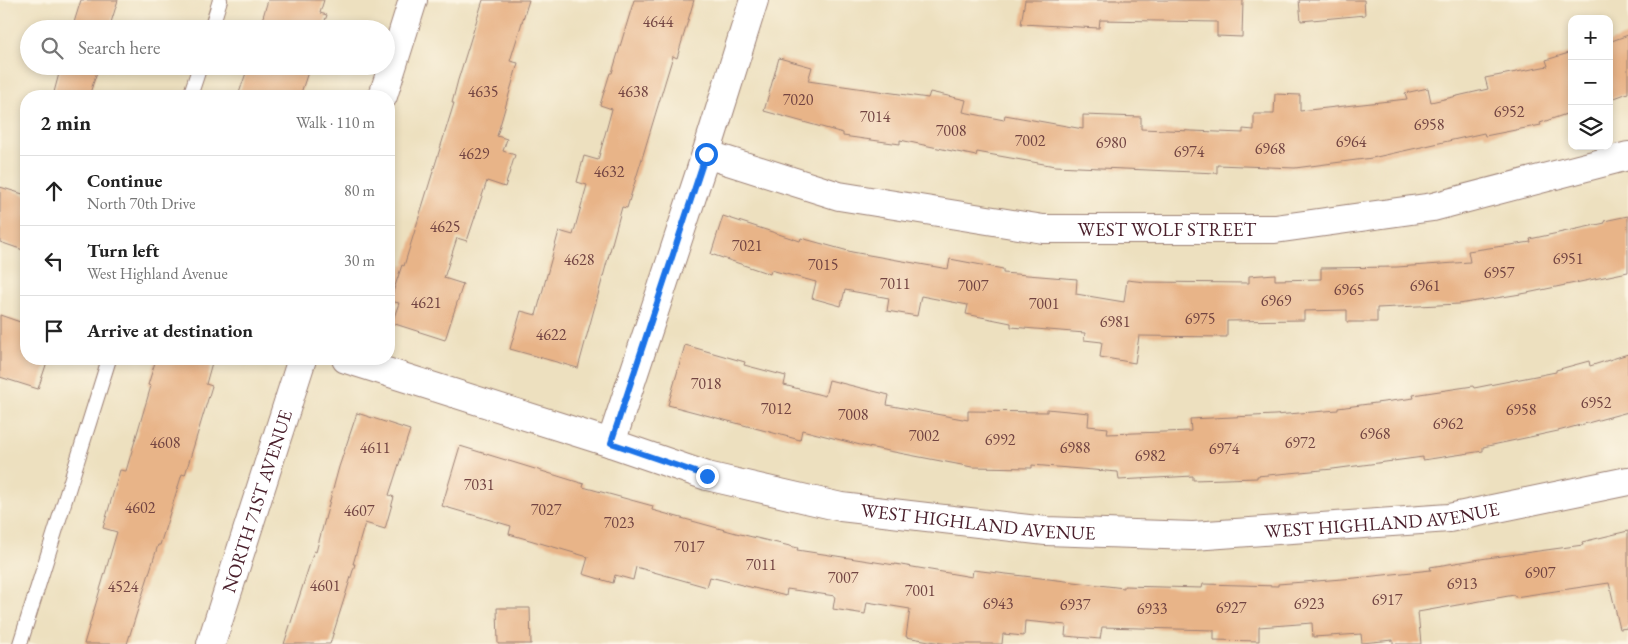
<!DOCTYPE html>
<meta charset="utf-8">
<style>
body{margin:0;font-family:"EB Garamond",serif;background:#f6f6f6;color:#222}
.controls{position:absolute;right:15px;top:15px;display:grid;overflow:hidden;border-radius:10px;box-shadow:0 2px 8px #0003}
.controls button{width:45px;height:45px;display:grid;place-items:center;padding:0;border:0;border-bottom:1px solid #e0e0e0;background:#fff;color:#222;font:25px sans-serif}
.stop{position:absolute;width:15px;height:15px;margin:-11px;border:4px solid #1a73e8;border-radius:50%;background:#fff}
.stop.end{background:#1a73e8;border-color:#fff;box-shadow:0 1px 5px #0008}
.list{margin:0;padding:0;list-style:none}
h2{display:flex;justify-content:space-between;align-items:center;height:65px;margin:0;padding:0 20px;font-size:21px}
h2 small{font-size:16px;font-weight:400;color:#767676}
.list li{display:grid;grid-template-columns:32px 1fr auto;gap:15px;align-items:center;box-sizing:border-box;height:70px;padding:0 20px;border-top:1px solid #e0e0e0}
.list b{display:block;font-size:19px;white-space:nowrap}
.list p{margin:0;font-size:16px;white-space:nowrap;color:#767676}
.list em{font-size:16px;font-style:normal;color:#767676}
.icon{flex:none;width:28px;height:28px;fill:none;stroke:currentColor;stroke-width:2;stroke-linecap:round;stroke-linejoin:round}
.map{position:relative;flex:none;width:1628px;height:644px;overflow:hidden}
.search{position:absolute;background:#fff;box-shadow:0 2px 8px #0003;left:20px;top:20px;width:375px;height:55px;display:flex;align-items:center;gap:12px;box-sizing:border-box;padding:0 18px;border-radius:28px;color:#767676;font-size:19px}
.panel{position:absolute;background:#fff;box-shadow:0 2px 8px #0003;left:20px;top:90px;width:375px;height:275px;border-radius:20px}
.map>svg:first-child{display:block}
.building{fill:#e8b488}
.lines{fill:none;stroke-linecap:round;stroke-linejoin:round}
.service-casing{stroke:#9c8075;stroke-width:16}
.minor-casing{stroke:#9c8075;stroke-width:30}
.service{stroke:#fff;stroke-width:14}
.minor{stroke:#fff;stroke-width:28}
.route{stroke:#1a73e8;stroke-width:6}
.labels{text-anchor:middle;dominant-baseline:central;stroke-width:4.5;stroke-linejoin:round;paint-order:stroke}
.number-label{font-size:16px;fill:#724442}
.street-label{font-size:19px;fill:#4a1f2b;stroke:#fcf5e5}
</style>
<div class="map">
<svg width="1628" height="644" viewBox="0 0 1628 644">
<rect width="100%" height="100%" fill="#fcf5e5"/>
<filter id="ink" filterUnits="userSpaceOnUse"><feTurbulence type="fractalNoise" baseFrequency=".02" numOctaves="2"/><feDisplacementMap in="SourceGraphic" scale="10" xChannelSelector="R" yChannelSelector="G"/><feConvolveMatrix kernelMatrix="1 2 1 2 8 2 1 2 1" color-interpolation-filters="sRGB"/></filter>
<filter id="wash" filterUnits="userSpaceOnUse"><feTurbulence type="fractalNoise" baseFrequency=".0096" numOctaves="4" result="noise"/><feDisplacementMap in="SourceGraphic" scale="20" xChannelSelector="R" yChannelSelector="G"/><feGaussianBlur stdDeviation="1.12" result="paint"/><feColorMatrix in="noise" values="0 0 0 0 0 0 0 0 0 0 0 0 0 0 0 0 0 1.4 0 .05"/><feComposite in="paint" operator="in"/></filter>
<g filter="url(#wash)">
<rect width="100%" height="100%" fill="#ede0bf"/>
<g id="blocks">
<g class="building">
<path d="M 81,0 L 118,0 L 109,29 L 72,29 Z"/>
<path d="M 268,0 L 324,0 L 320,13 L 327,15 L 322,29 L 265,29 L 260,27 Z"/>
<path d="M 483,0 L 529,0 L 510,61 L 518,63 L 497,136 L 507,139 L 503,151 L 515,155 L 505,187 L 487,181 L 467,241 L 457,238 L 444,278 L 463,284 L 445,340 L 392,323 L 399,303 L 390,301 L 402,265 L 404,266 L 454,103 L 452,103 L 458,80 Z"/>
<path d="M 634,0 L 694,0 L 677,58 L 673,56 L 627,208 L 622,207 L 578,368 L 510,349 L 521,311 L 536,315 L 559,231 L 573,235 L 587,185 L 577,182 L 584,156 L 598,160 L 612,109 L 600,105 L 610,73 L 612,73 Z"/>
<path d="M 1025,0 L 1243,0 L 1242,37 L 1217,36 L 1217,22 L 1100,20 L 1099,28 L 1021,24 Z"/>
<path d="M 1299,0 L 1364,0 L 1365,15 L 1301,21 Z"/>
<path d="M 1628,35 L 1628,93 L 1609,100 L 1609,42 Z"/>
<path d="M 1572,52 L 1572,112 L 1540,123 L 1541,125 L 1485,136 L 1484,133 L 1372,158 L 1295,168 L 1217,165 L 1217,173 L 1055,166 L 977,152 L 976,156 L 900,140 L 900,144 L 843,136 L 843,133 L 764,111 L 779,58 L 812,67 L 808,81 L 928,98 L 930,92 L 966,100 L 963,112 L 1004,120 L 1005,115 L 1083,129 L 1083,115 L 1141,117 L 1141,129 L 1243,133 L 1243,129 L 1254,130 L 1254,114 L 1274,114 L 1275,94 L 1300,95 L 1300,111 L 1407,99 L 1405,93 L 1428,88 L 1431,102 L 1488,89 L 1485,78 L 1548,66 L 1546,60 Z"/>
<path d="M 61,66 L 99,66 L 89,96 L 53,96 Z"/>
<path d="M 260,66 L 310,66 L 300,96 L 238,96 L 247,70 L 257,73 Z"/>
<path d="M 0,187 L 26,195 L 26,251 L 0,242 Z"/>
<path d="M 723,216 L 800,241 L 801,238 L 852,252 L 948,269 L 950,259 L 1003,269 L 1003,273 L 1077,279 L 1076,294 L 1124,302 L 1127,280 L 1145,282 L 1249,283 L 1249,276 L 1275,274 L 1275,280 L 1321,279 L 1321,268 L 1397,267 L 1470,262 L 1468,251 L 1531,242 L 1530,239 L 1605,223 L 1604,221 L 1628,216 L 1628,272 L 1527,293 L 1459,304 L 1377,308 L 1377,322 L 1347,322 L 1347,310 L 1304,311 L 1304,320 L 1227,321 L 1227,337 L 1139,336 L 1135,363 L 1100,357 L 1102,342 L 1084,340 L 1085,333 L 1011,327 L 1011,323 L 966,314 L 968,305 L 921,296 L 917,316 L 887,311 L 889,298 L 845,290 L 841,306 L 812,298 L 816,282 L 771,270 L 770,274 L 711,254 Z"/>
<path d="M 0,315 L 26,324 L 26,359 L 48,359 L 38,389 L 0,377 Z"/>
<path d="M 685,345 L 745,362 L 744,365 L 786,376 L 784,385 L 825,396 L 829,380 L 889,395 L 887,405 L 968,420 L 968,411 L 1047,412 L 1047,409 L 1089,413 L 1088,426 L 1108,428 L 1107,434 L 1191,431 L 1190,419 L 1275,415 L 1338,410 L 1338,408 L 1414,398 L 1413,395 L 1473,386 L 1474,388 L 1556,372 L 1556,370 L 1589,361 L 1590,366 L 1628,354 L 1628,412 L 1558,431 L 1483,447 L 1483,451 L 1423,460 L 1423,457 L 1333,469 L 1257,476 L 1257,478 L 1193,480 L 1193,476 L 1119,480 L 1118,472 L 1032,465 L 1032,468 L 972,467 L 868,447 L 802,430 L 800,440 L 668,405 Z"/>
<path d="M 156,359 L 213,359 L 206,384 L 212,386 L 185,475 L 182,474 L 160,545 L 158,545 L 127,644 L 84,644 L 117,532 L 103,528 L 120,470 L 126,471 L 151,386 L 148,385 Z"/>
<path d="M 357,413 L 410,430 L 389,495 L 394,497 L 385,529 L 365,523 L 353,564 L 355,564 L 330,644 L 284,644 L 314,551 L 316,552 L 339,467 Z"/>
<path d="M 460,446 L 584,484 L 583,487 L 653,506 L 652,510 L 736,533 L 798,548 L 797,550 L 895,565 L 895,564 L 972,577 L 973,570 L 1124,588 L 1124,586 L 1202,588 L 1203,584 L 1278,586 L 1278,584 L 1355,578 L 1431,570 L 1430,567 L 1487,558 L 1583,545 L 1582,542 L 1628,531 L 1628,628 L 1620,629 L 1609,583 L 1515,597 L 1514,595 L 1418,612 L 1421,644 L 1393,644 L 1393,640 L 1362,643 L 1361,634 L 1313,637 L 1312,623 L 1259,627 L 1259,641 L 1214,640 L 1214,630 L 1102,627 L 1100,639 L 1065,636 L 1066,625 L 1025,621 L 1024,636 L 1003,634 L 1002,644 L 947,644 L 906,637 L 910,609 L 867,602 L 865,614 L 833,609 L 835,596 L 787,589 L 786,596 L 710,577 L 707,587 L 636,567 L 633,580 L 615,575 L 613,583 L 583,574 L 588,557 L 509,534 L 511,526 L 442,506 Z"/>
<path d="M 497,608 L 530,608 L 531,644 L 498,644 Z"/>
</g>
</g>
</g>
<g filter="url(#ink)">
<use href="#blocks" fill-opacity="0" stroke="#9c8075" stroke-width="1"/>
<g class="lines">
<g class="service-casing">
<g id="service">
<path d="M 211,29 L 220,0"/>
<path d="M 190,96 L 200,66"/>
<path d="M 20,644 L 109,359"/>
</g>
</g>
<g class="minor-casing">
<g id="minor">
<path d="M 383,96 L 413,0"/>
<path id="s1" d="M 706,154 L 839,196 L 1043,229 L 1275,229 L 1433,207 L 1628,156"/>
<path id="s2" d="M 346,359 L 611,443 L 707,476 L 841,507 L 1046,531 L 1193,536 L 1449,518 L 1628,481"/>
<path d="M 611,443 L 706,154 L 754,0"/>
<path id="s3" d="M 211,644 L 302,359"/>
</g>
</g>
<use href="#service" class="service"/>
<use href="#minor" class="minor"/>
</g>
</g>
<g class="lines" filter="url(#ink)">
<path class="route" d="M 706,154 L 611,443 L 707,476"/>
</g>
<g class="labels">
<g class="number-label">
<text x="658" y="21">4644</text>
<text x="483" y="91">4635</text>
<text x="633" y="91">4638</text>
<text x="798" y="99">7020</text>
<text x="1509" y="111">6952</text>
<text x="875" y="116">7014</text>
<text x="1429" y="124">6958</text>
<text x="951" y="130">7008</text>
<text x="1030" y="140">7002</text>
<text x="1351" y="141">6964</text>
<text x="1111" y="142">6980</text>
<text x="1270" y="148">6968</text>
<text x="1189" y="151">6974</text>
<text x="474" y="153">4629</text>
<text x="609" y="171">4632</text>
<text x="445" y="226">4625</text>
<text x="747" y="245">7021</text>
<text x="1568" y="258">6951</text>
<text x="579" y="259">4628</text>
<text x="823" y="264">7015</text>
<text x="1499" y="272">6957</text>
<text x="895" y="283">7011</text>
<text x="973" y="285">7007</text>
<text x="1425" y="285">6961</text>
<text x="1349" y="289">6965</text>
<text x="1276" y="300">6969</text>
<text x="426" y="302">4621</text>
<text x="1044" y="303">7001</text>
<text x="1200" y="318">6975</text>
<text x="1115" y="321">6981</text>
<text x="551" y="334">4622</text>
<text x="706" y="383">7018</text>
<text x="1596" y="402">6952</text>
<text x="776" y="408">7012</text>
<text x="1521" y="409">6958</text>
<text x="853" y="414">7008</text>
<text x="1448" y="423">6962</text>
<text x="1375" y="433">6968</text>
<text x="924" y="435">7002</text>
<text x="1000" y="439">6992</text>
<text x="165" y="442">4608</text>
<text x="1300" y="442">6972</text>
<text x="375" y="447">4611</text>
<text x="1075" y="447">6988</text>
<text x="1224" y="448">6974</text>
<text x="1150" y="455">6982</text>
<text x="479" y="484">7031</text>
<text x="140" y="507">4602</text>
<text x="546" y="509">7027</text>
<text x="359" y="510">4607</text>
<text x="619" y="522">7023</text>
<text x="689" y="546">7017</text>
<text x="761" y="564">7011</text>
<text x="1540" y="572">6907</text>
<text x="843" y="577">7007</text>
<text x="1462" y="583">6913</text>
<text x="325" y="585">4601</text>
<text x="123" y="586">4524</text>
<text x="920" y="590">7001</text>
<text x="1387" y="599">6917</text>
<text x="998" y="603">6943</text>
<text x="1309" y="603">6923</text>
<text x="1075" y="604">6937</text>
<text x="1231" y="607">6927</text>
<text x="1152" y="608">6933</text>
</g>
<g class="street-label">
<text stroke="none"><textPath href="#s1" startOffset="470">WEST WOLF STREET</textPath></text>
<text stroke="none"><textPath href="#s3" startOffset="150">NORTH 71ST AVENUE</textPath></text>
<text stroke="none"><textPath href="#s2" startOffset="1060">WEST HIGHLAND AVENUE</textPath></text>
<text stroke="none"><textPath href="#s2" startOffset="655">WEST HIGHLAND AVENUE</textPath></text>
</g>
</g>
</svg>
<div class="controls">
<button>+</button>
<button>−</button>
<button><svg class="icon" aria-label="layers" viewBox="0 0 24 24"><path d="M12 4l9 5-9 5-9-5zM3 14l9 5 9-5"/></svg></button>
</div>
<div class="stop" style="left:706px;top:154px"></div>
<div class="stop end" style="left:707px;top:476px"></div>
<div class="search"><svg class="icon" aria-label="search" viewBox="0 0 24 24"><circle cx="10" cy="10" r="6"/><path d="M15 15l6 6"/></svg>Search here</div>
<section class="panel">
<h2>2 min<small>Walk · 110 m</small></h2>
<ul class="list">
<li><svg class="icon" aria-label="ahead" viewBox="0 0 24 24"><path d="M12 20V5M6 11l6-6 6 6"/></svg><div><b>Continue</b><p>North 70th Drive</p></div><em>80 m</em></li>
<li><svg class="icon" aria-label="left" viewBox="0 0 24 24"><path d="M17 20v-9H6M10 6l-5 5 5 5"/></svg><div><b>Turn left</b><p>West Highland Avenue</p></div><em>30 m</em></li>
<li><svg class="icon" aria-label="arrive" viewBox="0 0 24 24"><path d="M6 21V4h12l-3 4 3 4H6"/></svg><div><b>Arrive at destination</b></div></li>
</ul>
</section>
</div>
